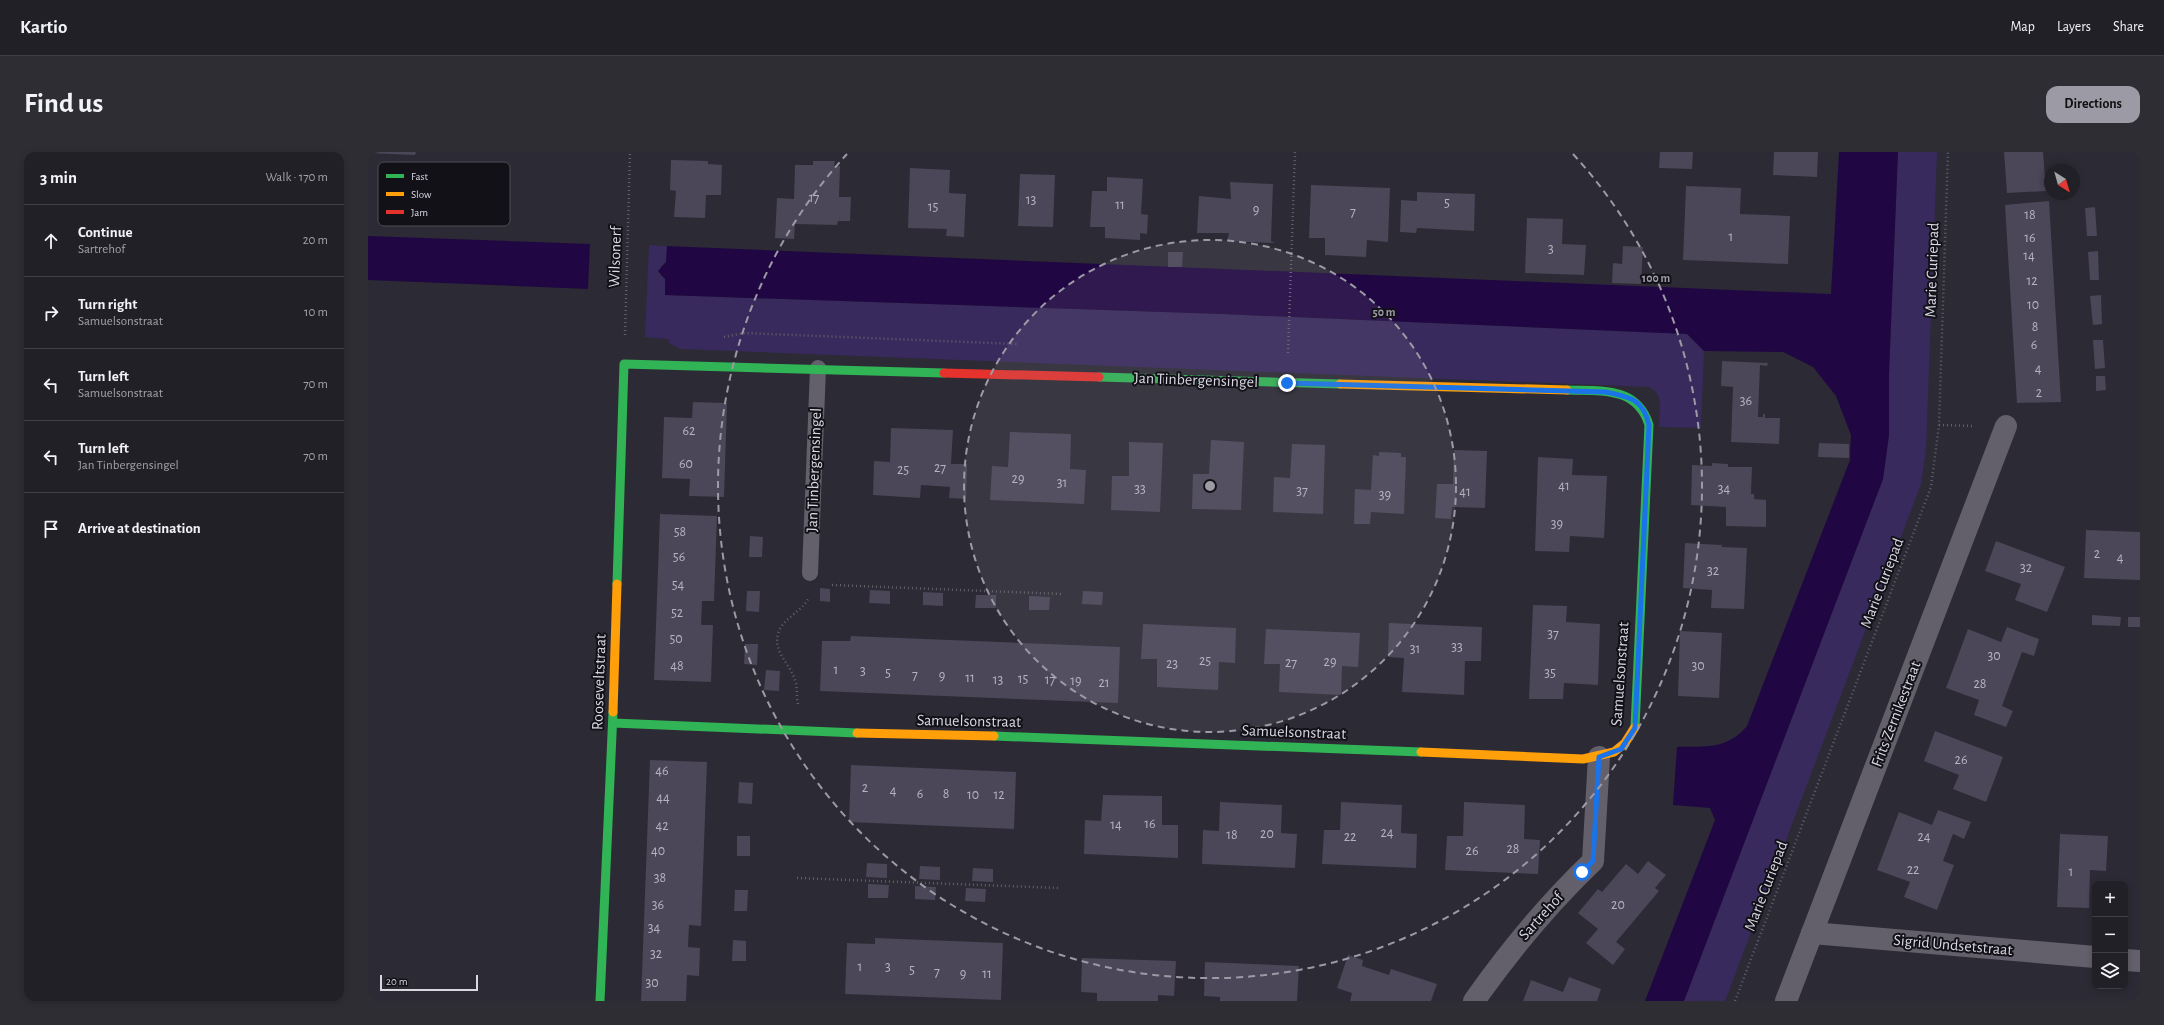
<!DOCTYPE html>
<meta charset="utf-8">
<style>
body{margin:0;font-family:"Alegreya Sans",sans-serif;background:#2d2d33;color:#f1f3f6}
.controls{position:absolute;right:12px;bottom:12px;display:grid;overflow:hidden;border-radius:8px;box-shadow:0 2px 6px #0003}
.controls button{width:36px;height:36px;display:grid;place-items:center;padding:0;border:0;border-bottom:1px solid #3e3e44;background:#212027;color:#f1f3f6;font:20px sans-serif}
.compass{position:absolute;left:1676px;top:12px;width:36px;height:36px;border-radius:50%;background:#212027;box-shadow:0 2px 6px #0003;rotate:143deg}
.scale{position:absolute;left:12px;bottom:10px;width:98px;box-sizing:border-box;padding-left:4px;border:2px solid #d9d7e2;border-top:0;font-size:11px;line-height:14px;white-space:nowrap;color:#d9d7e2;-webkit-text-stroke:3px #121118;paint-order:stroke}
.stop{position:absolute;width:12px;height:12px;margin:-9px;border:3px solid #1a73e8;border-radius:50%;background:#fff}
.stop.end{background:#1a73e8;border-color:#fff;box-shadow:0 1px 4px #0008}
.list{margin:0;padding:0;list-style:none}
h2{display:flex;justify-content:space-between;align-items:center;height:52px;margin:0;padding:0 16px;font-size:17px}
h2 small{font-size:13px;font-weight:400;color:#a2a3a7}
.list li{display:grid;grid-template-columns:26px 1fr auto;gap:12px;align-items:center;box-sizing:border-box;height:72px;padding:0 16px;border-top:1px solid #3e3e44}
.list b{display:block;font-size:15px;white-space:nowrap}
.list p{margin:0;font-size:13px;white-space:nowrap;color:#a2a3a7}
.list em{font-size:13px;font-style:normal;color:#a2a3a7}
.icon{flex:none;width:22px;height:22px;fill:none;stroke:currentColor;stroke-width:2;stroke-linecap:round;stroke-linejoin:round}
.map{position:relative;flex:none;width:1772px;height:849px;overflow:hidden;border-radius:12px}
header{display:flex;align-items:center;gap:24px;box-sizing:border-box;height:56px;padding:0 20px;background:#212027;border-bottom:1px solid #3e3e44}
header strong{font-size:19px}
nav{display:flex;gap:22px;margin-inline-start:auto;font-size:14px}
.intro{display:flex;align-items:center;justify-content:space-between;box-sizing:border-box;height:96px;padding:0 24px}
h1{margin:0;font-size:28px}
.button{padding:10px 18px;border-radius:12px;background:#9c9aa5;color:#111;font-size:14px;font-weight:700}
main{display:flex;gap:24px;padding:0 24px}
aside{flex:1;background:#212027;border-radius:12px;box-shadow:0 2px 6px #0003}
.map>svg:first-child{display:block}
.green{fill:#392a5d}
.water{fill:#200743}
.building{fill:#4b4658}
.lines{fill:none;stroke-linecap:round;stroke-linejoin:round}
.path{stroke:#62606a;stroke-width:2.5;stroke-dasharray:1 3;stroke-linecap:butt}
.lane{stroke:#63606b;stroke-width:16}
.street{stroke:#63606b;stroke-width:22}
.fast{stroke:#30b455;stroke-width:9}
.slow{stroke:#ff9f0a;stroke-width:9}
.jam{stroke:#e5322d;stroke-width:9}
.route{stroke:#1a73e8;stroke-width:5}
.ring{fill:none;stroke:#9c9aa5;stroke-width:2;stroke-dasharray:7 5}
.labels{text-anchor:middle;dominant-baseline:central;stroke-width:4;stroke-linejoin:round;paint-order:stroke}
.number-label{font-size:14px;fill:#b6b3c0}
.street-label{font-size:16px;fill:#d9d7e2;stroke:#121118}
.key{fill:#121118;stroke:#4e4c55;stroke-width:1}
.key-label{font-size:11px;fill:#d9d7e2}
.centre{fill:#9c9aa5;stroke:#121118;stroke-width:2}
.ring-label{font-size:12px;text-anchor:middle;font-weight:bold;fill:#9c9aa5;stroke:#121118;stroke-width:4;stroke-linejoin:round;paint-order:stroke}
</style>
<header>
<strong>Kartio</strong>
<nav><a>Map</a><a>Layers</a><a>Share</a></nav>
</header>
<div class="intro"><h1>Find us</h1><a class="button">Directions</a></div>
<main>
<aside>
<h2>3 min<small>Walk · 170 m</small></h2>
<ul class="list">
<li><svg class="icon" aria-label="ahead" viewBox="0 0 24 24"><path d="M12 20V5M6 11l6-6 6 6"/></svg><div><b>Continue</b><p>Sartrehof</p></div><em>20 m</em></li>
<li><svg class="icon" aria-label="right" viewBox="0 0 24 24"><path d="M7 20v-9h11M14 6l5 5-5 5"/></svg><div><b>Turn right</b><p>Samuelsonstraat</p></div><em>10 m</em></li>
<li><svg class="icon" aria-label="left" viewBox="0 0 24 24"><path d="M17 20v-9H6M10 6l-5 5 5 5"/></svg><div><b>Turn left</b><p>Samuelsonstraat</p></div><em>70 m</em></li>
<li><svg class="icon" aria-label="left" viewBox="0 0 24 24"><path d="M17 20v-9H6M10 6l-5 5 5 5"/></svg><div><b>Turn left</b><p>Jan Tinbergensingel</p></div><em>70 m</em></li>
<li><svg class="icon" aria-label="arrive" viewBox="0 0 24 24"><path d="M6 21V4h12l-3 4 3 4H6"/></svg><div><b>Arrive at destination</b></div></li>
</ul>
</aside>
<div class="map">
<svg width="1772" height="849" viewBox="0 0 1772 849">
<rect width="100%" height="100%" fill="#2c2a34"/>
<g class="green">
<path d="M 1530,0 L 1569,0 L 1558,298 L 1553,332 L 1357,849 L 1316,849 L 1515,327 L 1521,283 L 1521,222 Z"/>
<path d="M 281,93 L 299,94 L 298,110 L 293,114 L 292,123 L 297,127 L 297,143 L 854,162 L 1319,182 L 1336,199 L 1333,276 L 1291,275 C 1291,261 1297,242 1281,235 L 313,197 L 301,191 L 300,187 L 277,185 Z"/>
</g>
<g class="water">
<path d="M 1471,0 L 1530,0 L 1521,222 L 1521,283 L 1515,327 L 1316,849 L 1277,849 L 1347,668 L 1342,656 L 1305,653 L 1309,595 C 1337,594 1359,598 1379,574 L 1482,308 L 1483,283 L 1468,244 L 1445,215 L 1415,200 L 1336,199 L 1319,182 L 854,162 L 297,143 L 297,127 L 290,119 L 298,110 L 299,94 L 1463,142 Z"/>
<path d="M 0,84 L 222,92 L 220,137 L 0,128 Z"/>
</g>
<g class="building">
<path d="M 0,0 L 48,0 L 47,3 L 0,1 Z"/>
<path d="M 1292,0 L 1325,0 L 1324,17 L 1291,16 Z"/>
<path d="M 1406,0 L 1450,0 L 1449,25 L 1405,23 Z"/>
<path d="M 1636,0 L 1675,0 L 1678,39 L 1639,41 Z"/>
<path d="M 303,8 L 340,9 L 340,12 L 354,13 L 353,43 L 338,43 L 337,66 L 306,65 L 308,39 L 302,38 Z"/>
<path d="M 445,9 L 467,9 L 466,14 L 472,14 L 471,45 L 483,45 L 482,69 L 470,69 L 469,73 L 427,72 L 426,87 L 407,86 L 409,46 L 426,47 L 427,13 L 445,13 Z"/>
<path d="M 542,16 L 582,18 L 581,41 L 598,42 L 596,85 L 578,84 L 579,77 L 540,76 Z"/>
<path d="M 652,22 L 687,23 L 685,75 L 650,74 Z"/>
<path d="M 739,25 L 775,27 L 773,62 L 780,63 L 779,82 L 772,81 L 772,88 L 737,86 L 737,75 L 722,75 L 724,39 L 739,39 Z"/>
<path d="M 862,30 L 905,32 L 903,89 L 907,91 L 859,89 L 861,81 L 829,81 L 831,44 L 863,47 Z"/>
<path d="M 943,33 L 1022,36 L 1020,90 L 999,88 L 998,105 L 957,103 L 957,86 L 941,86 Z"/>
<path d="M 1318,34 L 1373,36 L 1372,62 L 1422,64 L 1420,112 L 1315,108 Z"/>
<path d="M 1049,40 L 1107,42 L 1106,79 L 1049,76 L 1048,81 L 1032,80 L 1033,48 L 1049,49 Z"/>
<path d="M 1681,49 L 1693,250 L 1649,251 L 1637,53 Z"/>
<path d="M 1727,55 L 1729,84 L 1719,84 L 1717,56 Z"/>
<path d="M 1159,66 L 1195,67 L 1194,92 L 1218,93 L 1216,123 L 1157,121 Z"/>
<path d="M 1255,94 L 1275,95 L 1273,132 L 1244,131 L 1245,111 L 1254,112 Z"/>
<path d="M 1730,99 L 1731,128 L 1722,128 L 1720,100 Z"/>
<path d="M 800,100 L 815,100 L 814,115 L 800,115 Z"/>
<path d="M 1733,143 L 1734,172 L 1725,173 L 1722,144 Z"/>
<path d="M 1725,188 L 1735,188 L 1737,216 L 1727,217 Z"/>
<path d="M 1354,209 L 1400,211 L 1399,214 L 1392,213 L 1390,265 L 1395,265 L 1395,262 L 1397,262 L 1397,266 L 1412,266 L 1411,292 L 1363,290 L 1365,235 L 1353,234 Z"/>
<path d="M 1728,224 L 1737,224 L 1738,238 L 1728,239 Z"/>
<path d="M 325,250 L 359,251 L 356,345 L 321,344 L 322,327 L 294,326 L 296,265 L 324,266 Z"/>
<path d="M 523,276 L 585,278 L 583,312 L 599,312 L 598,347 L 581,346 L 582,335 L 553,333 L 552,346 L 505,343 L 506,309 L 522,310 Z"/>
<path d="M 642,280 L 703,282 L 702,317 L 718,318 L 716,352 L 622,348 L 624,314 L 640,315 Z"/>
<path d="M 843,288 L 876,290 L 873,358 L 824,357 L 825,322 L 841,322 Z"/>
<path d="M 761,290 L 795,291 L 792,360 L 743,358 L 744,324 L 761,324 Z"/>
<path d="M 1451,291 L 1481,292 L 1481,306 L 1450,305 Z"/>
<path d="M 924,292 L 957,293 L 955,362 L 905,360 L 906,325 L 922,326 Z"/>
<path d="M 1086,298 L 1119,299 L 1117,356 L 1084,355 L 1083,367 L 1067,366 L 1069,332 L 1085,332 Z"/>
<path d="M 1011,300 L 1033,301 L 1033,305 L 1038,305 L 1036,362 L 1003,360 L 1002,372 L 986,372 L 987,337 L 1003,338 L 1005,303 L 1011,304 Z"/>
<path d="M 1170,305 L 1205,307 L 1204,323 L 1239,324 L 1236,386 L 1202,384 L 1201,400 L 1167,399 Z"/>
<path d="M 1344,311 L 1360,312 L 1360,315 L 1384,315 L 1383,342 L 1386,342 L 1386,347 L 1398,348 L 1398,375 L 1358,374 L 1358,355 L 1323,353 L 1324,313 L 1344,314 Z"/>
<path d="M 292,362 L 349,364 L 346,449 L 334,449 L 333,473 L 345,473 L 343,530 L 286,528 Z"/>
<path d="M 1718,378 L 1772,380 L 1772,428 L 1716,426 Z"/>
<path d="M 382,384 L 395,385 L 394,405 L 381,405 Z"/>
<path d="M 1628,389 L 1697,415 L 1679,460 L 1647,448 L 1653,432 L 1617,419 Z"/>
<path d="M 1353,390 L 1354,395 L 1379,396 L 1376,457 L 1343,456 L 1344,438 L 1315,436 L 1317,391 L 1353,393 Z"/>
<path d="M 452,436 L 462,437 L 462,450 L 452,449 Z"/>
<path d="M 502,438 L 522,439 L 522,452 L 501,451 Z"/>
<path d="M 379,439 L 392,439 L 391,460 L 378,459 Z"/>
<path d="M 715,439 L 735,440 L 734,453 L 714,452 Z"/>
<path d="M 555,440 L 575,441 L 575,454 L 555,453 Z"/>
<path d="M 608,443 L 628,443 L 628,456 L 607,456 Z"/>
<path d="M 661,444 L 682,445 L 681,458 L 661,458 Z"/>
<path d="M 1165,453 L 1199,454 L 1198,470 L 1232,472 L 1230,533 L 1196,531 L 1195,547 L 1161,547 Z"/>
<path d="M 1724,463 L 1753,465 L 1752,474 L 1724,473 Z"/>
<rect x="1760" y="465" width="12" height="10"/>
<path d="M 1021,471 L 1114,475 L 1113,509 L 1097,509 L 1096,543 L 1034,540 L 1036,506 L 1020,505 Z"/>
<path d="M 775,472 L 868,476 L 867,511 L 851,510 L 850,538 L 789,535 L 789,507 L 773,507 Z"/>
<path d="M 1639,475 L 1671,487 L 1666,504 L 1654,500 L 1634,554 L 1645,559 L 1638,575 L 1606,563 L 1611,548 L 1578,536 L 1600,477 L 1633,490 Z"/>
<path d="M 898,477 L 992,481 L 990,515 L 974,514 L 973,543 L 911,540 L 912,512 L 896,512 Z"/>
<path d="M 1312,479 L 1354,481 L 1351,546 L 1310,544 Z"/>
<path d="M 483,484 L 752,495 L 750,551 L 452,539 L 454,489 L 482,489 Z"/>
<path d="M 377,492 L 390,492 L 389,513 L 376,512 Z"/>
<path d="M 398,518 L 412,519 L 411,539 L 396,538 Z"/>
<path d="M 1567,579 L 1635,605 L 1618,650 L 1585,637 L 1591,623 L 1556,609 Z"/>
<path d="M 282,608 L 339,610 L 333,774 L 321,773 L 320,795 L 332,796 L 331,824 L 319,823 L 318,849 L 273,849 Z"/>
<path d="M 483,613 L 648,620 L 646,677 L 481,670 Z"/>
<path d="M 371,630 L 385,631 L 384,652 L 370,651 Z"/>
<path d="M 735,643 L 794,644 L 794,673 L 810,673 L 810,706 L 716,702 L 717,668 L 733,669 Z"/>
<path d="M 852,650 L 914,653 L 913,681 L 929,682 L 927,716 L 834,712 L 835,678 L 851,679 Z"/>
<path d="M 973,650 L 1034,653 L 1033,681 L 1049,682 L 1048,716 L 954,712 L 956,678 L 972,678 Z"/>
<path d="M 1096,650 L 1157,653 L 1156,687 L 1172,688 L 1170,722 L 1077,718 L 1079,684 L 1095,684 Z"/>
<path d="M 1570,658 L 1603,670 L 1596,687 L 1585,682 L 1575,709 L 1586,713 L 1569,758 L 1536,745 L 1542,730 L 1509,718 L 1531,660 L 1564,673 Z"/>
<path d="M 1692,682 L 1740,684 L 1738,719 L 1722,718 L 1721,756 L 1689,755 Z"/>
<rect x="369" y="684" width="13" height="20"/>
<path d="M 1280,709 L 1298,723 L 1287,736 L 1291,739 L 1248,790 L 1257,797 L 1245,813 L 1218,791 L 1230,777 L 1210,761 L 1230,737 L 1234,740 L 1258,712 L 1270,722 Z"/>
<path d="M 499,711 L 519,712 L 519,726 L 498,725 Z"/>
<path d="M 552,714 L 572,715 L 572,728 L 551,727 Z"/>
<path d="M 605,716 L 625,717 L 625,730 L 604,729 Z"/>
<path d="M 500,732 L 521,733 L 520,746 L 500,746 Z"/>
<path d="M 547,734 L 568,735 L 567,748 L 547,747 Z"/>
<path d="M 598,736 L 618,737 L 617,750 L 597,749 Z"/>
<path d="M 367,738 L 380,738 L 379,759 L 366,759 Z"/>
<path d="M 507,786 L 635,791 L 633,848 L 477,842 L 479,791 L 507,792 Z"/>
<path d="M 365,788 L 378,789 L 378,809 L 364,809 Z"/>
<path d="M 980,803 L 995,808 L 994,814 L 1021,823 L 1023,817 L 1069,832 L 1063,849 L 982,849 L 984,841 L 969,836 Z"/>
<path d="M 714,806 L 808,809 L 806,844 L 790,843 L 790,849 L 729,849 L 729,841 L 713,840 Z"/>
<path d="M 837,810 L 931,814 L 929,849 L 852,849 L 852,845 L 836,844 Z"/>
<path d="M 1201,825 L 1233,837 L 1229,849 L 1155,849 L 1163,828 L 1195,840 Z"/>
</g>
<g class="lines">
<g class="path">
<path d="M 257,183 L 262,0"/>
<path d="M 356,185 L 376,181 L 649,192"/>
<path d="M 920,201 L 927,0"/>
<path d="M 1571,273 L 1607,274"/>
<path d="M 464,433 L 695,442"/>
<path d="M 430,552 C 428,544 430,536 427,528 C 422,511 403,499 411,479 C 416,466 433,460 440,447"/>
<path d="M 429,726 L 691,736"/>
<path d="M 1367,849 L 1563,335 L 1571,273 L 1580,0"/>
</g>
<path class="lane" d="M 442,421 L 450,216"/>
<g class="street">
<path d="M 1444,781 L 1727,805"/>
<path d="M 1757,808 L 1772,809"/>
<path d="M 1106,849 C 1142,798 1180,752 1225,709 L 1231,605"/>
<path d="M 1418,849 L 1638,274"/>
</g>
<g class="fast">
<path d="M 731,225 L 972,232"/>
<path d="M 1199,238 C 1232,239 1269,234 1281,273 L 1267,575"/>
<path d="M 249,432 L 256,212 L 576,221"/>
<path d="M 245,571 L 489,581"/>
<path d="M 626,584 L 1053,600"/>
<path d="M 232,849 L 245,560"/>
</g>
<g class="slow">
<path d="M 972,232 L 1199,238"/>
<path d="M 245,560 L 249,432"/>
<path d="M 489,581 L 626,584"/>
<path d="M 1053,600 L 1215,607 L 1246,600 L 1257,591 L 1267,575"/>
</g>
<path class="jam" d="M 576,221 L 731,225"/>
</g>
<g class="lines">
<path class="route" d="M 919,231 L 1238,240 C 1262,245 1275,247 1281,273 L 1267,576 L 1253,597 L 1231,605 L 1225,709 L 1214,720"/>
</g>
<circle cx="842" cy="334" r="246" fill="#9c9aa5" fill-opacity=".12"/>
<g class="ring">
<circle cx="842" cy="334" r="246"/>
<path d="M1205 2A492 492 0 1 1 479 2"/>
</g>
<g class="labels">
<g class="number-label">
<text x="446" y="46">17</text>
<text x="663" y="48">13</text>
<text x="1079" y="51">5</text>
<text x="752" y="53">11</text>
<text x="565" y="55">15</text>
<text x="888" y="58">9</text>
<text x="985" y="60">7</text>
<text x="1662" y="63">18</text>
<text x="1363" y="85">1</text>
<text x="1662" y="86">16</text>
<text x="1183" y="97">3</text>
<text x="1661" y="104">14</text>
<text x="1664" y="129">12</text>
<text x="1665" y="153">10</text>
<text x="1667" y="175">8</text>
<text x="1666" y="193">6</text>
<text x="1670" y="217">4</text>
<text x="1671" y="241">2</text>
<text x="1378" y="249">36</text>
<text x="321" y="279">62</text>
<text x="318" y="312">60</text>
<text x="572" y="316">27</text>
<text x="535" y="318">25</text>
<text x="650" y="327">29</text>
<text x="694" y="331">31</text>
<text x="1196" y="334">41</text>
<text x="772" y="337">33</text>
<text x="1356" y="337">34</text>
<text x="934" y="339">37</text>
<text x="1097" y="340">41</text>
<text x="1017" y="343">39</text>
<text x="1189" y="372">39</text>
<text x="312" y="380">58</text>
<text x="1729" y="402">2</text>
<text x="311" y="405">56</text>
<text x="1752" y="406">4</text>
<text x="1658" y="416">32</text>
<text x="1345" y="419">32</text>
<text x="310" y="433">54</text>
<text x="309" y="461">52</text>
<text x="1185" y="482">37</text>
<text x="308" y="487">50</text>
<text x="1089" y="495">33</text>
<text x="1047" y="497">31</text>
<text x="1626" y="504">30</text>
<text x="837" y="509">25</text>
<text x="962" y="510">29</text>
<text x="923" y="511">27</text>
<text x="804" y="512">23</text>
<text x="309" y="514">48</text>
<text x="1330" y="514">30</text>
<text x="468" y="518">1</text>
<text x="495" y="519">3</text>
<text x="520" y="521">5</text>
<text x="1182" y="521">35</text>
<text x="547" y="523">7</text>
<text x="574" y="524">9</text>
<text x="602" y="526">11</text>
<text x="655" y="527">15</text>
<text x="630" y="528">13</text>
<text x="682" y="528">17</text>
<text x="708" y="529">19</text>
<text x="736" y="531">21</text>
<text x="1612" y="532">28</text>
<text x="1593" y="608">26</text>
<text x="294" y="619">46</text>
<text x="497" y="636">2</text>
<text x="525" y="639">4</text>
<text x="552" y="642">6</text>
<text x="578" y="642">8</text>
<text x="605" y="643">10</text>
<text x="631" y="643">12</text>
<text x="295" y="646">44</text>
<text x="782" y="672">16</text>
<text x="748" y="673">14</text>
<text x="294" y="674">42</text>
<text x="1019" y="681">24</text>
<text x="899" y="682">20</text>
<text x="864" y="683">18</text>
<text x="982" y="685">22</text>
<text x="1556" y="685">24</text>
<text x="1145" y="697">28</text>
<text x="290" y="699">40</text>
<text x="1104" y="699">26</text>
<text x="1545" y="718">22</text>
<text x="1703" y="720">1</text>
<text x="292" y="726">38</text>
<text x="290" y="753">36</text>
<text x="1250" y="753">20</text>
<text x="286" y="776">34</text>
<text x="288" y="802">32</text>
<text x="492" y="815">1</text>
<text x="520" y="815">3</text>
<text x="544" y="818">5</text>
<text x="569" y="820">7</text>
<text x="595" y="822">9</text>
<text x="619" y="822">11</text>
<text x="284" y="831">30</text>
</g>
<g class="street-label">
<text transform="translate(247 105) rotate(-88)">Wilsonerf</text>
<text transform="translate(1564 118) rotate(-88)">Marie Curiepad</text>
<text transform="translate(828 228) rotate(2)">Jan Tinbergensingel</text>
<text transform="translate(446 318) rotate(-88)">Jan Tinbergensingel</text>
<text transform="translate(1514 431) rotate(-69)">Marie Curiepad</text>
<text transform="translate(1252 522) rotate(-86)">Samuelsonstraat</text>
<text transform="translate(231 530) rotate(-88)">Rooseveltstraat</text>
<text transform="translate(1528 562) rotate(-69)">Frits Zernikestraat</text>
<text transform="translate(601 569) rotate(1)">Samuelsonstraat</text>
<text transform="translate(926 580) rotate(2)">Samuelsonstraat</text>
<text transform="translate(1398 734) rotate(-69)">Marie Curiepad</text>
<text transform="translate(1173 764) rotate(-48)">Sartrehof</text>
<text transform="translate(1585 793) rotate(5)">Sigrid Undsetstraat</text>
</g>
</g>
<rect x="10" y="10" width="132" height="64" rx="6" class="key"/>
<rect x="18" y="22" width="18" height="4" fill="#30b455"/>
<rect x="18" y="40" width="18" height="4" fill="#ff9f0a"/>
<rect x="18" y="58" width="18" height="4" fill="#e5322d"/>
<g class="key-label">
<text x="43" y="28">Fast</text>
<text x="43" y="46">Slow</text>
<text x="43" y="64">Jam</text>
</g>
<circle cx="842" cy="334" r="6" class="centre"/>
<g class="ring-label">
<text x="1288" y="130">100 m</text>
<text x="1016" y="164">50 m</text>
</g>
</svg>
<div class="controls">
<button>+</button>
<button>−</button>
<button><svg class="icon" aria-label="layers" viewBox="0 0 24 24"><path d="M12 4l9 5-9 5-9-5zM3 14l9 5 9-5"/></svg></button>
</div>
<svg class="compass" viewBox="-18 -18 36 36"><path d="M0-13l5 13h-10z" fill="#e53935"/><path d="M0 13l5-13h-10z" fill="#a2a3a7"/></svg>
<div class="scale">20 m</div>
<div class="stop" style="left:1214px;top:720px"></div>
<div class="stop end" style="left:919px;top:231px"></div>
</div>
</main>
